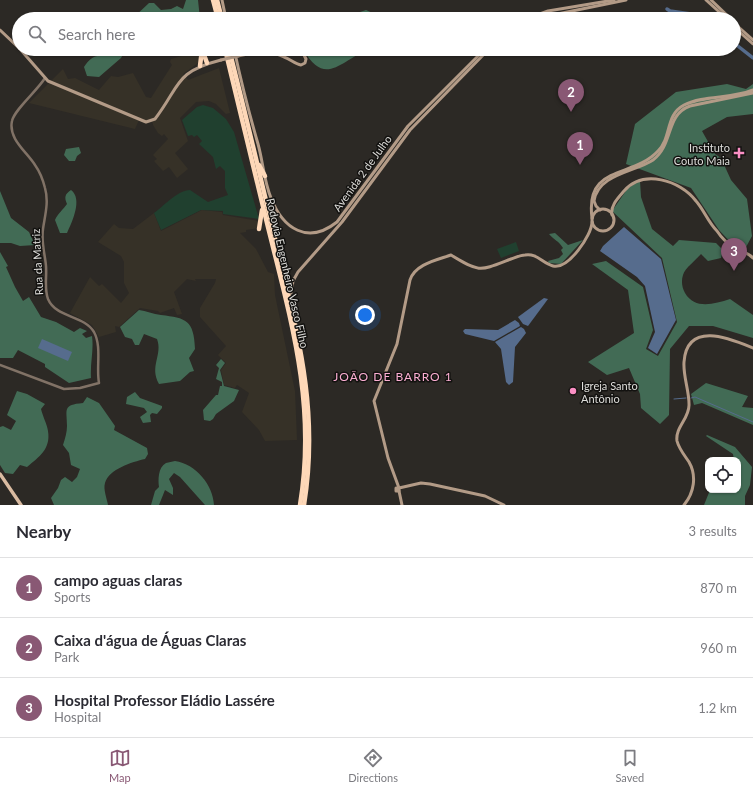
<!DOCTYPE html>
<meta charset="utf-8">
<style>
body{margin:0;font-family:Lato,sans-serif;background:#f2f2f3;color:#2b2b33}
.controls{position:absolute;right:12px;bottom:12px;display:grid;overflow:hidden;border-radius:8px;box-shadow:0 1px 3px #0004}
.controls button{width:36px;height:36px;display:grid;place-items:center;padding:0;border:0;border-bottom:1px solid #e1e1e2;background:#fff;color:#2b2b33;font:20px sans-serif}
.you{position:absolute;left:365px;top:315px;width:14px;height:14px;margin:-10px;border:3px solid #fff;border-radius:50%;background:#1a73e8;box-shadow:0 0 0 6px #1a73e833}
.badge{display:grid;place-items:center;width:26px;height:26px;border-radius:50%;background:#895874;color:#fff;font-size:13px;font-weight:700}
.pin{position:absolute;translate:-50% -33px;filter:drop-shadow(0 1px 2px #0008)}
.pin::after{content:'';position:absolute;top:21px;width:14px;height:12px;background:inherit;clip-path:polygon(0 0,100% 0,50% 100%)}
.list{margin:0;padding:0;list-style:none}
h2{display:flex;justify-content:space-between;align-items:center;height:52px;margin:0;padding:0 16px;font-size:17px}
h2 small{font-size:13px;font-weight:400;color:#7c7c81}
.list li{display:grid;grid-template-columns:26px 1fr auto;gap:12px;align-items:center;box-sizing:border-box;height:60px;padding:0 16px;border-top:1px solid #e1e1e2}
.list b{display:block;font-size:15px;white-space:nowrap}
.list p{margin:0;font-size:13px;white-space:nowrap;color:#7c7c81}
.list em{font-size:13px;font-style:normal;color:#7c7c81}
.icon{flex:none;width:22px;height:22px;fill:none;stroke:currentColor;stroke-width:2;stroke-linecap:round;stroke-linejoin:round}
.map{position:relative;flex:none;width:753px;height:505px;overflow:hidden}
.search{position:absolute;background:#fff;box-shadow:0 1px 3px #0004;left:12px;right:12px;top:12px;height:44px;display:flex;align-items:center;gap:10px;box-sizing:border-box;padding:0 14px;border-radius:22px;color:#7c7c81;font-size:15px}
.sheet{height:232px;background:#fff}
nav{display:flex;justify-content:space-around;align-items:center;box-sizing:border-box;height:56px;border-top:1px solid #e1e1e2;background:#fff;font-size:11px;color:#7c7c81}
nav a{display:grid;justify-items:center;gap:2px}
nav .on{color:#895874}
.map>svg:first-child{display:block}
.built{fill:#363127}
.green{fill:#20402f}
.forest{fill:#426b55}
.water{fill:#566c8d}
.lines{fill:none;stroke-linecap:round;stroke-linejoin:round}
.stream{stroke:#566c8d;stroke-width:1}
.river{stroke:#566c8d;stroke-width:3.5}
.tertiary{stroke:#817266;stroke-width:2.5}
.secondary{stroke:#b39b87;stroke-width:3}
.primary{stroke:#dabba1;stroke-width:3.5}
.motorway{stroke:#fed8b8;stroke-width:4.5}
.secondary-bridge{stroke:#b39b87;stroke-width:3}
.poi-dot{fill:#fb8fc4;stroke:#131210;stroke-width:1.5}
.labels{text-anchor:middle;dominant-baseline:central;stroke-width:3;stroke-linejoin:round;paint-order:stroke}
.poi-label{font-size:11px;fill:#dfdedb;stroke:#131210;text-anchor:end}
.street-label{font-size:11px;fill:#dfdedb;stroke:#131210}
.neighbourhood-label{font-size:12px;letter-spacing:1px;fill:#fbaed2;stroke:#131210}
</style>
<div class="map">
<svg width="753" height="505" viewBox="0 0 753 505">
<rect width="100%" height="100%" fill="#2c2925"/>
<g class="built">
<path d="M 199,51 L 198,63 L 183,74 L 188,80 L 219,68 L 230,113 L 226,114 L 216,104 L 209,101 L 196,102 L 180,118 L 188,141 L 175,153 L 188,169 L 177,178 L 169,167 L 163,171 L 154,161 L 157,159 L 153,155 L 168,139 L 164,134 L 162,136 L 158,133 L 153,125 L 152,120 L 139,120 L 135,129 L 29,103 L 63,69 L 68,79 L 75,78 L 99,90 L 111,76 L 118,77 L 133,73 L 146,97 L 151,98 L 172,65 L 170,62 L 171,59 Z"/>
<path d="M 202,210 L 222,212 L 223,215 L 259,221 L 259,228 L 246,230 L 246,232 L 240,233 L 256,249 L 268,272 L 274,274 L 275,295 L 295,391 L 297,440 L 265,441 L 259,430 L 242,412 L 249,393 L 237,385 L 235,388 L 224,385 L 221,370 L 226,363 L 218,355 L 226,346 L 200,317 L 200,308 L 215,283 L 216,279 L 195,279 L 196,281 L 187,279 L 174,292 L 182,314 L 177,315 L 174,308 L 160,313 L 158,311 L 140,308 L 119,327 L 115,326 L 116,332 L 99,337 L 92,325 L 70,313 L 90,277 L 99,286 L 102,284 L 121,303 L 129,293 L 124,283 L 124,262 L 121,256 L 98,242 L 114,224 L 119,228 L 133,229 L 154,213 L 161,231 Z"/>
</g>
<g class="green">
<path d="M 203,105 L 213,108 L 226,119 L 234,132 L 259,219 L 223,214 L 223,211 L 201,210 L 161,230 L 154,213 C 165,205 178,190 190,190 L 208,202 L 228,195 L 225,188 L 225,171 L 220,166 L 216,169 L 213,157 L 199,144 L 202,141 L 197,135 L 194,137 L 192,135 L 188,136 L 182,120 L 197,107 Z"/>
<path d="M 516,242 L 519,251 L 501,258 L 497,249 Z"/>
</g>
<g class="forest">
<path d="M 186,0 L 198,0 L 200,19 L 132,19 L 149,3 L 154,3 L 161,10 L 171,9 L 177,6 L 183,9 Z"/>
<path d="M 366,10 L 386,19 L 345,19 L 348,16 Z"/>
<path d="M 113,49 L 126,49 L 121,58 L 99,77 L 87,76 L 84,67 C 90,59 93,55 103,56 Z"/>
<path d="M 303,49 L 369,49 C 340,61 325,88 303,49 Z"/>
<path d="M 727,84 L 746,89 L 753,84 L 753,114 L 727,117 L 702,131 L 715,154 L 721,158 L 731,180 L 747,199 L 752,236 L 745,249 L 734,246 L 719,230 L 691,188 L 626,164 L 635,124 L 676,92 Z"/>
<path d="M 79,147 L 81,153 L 77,156 L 75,161 L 69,161 L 64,155 L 66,149 Z"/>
<path d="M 640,181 L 641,197 L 652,229 L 673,246 L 679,240 L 716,243 L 723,250 L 721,258 L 708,261 L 701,254 C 696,260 685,268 683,275 C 681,281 682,288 685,293 C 695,310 714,304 730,299 L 753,315 L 753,338 L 713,326 L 689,326 L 670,349 L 669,415 L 660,424 L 641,408 L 640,394 L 629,368 L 607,375 L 588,362 L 634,333 L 628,290 L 592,264 L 606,261 L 643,287 L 653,330 L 646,349 L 658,356 L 677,322 L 662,258 L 612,211 L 628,188 Z"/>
<path d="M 71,190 C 83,199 72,222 67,233 L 60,233 L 55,220 C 58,213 63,210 67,204 C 64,197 65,194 71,190 Z"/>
<path d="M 0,191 L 11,218 L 29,232 L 35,245 L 20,246 L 11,243 L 0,243 Z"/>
<path d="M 555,233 L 568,245 L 583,240 L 561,264 L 549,263 L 548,261 L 559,258 L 563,254 L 561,250 L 563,248 C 559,241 554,240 549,234 Z"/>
<path d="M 0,252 L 8,266 L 6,267 L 15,287 L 23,301 L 29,297 L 41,317 L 56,322 L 74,332 L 80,328 L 87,331 L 82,334 L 86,338 L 92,336 C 94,350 90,363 91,378 L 69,383 L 45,367 L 45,364 L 18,350 L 13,358 L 0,358 Z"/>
<path d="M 139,310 C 146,311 153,314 161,315 C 186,318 194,320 195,349 L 189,358 L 194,371 L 190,372 L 180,381 L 159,384 C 149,366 163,355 157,339 L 144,334 L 139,345 L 135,345 L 132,339 L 125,337 L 120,327 Z"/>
<path d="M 221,359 L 225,363 L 220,370 L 224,386 L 239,390 L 234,401 L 216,414 L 213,419 L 210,421 L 204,420 L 203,410 L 216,395 L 218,395 L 220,386 L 222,386 L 222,382 L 216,379 L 219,368 L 216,365 Z"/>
<path d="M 706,383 L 748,396 L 742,407 L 753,408 L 753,425 L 702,403 L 694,405 L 691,394 Z"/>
<path d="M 17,391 L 27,394 L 45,404 L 41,409 C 43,417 47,424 48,431 C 51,449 39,457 27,467 L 20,465 L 13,474 L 5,473 L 0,465 L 0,427 L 3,426 L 11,430 L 16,421 L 7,415 Z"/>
<path d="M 135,392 L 140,398 L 162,406 L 162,408 L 157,414 L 152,413 L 150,415 L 151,422 L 143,423 L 140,417 L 147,412 L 144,408 L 126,404 L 127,397 Z"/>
<path d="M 87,397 L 99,403 L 115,426 L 114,430 L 147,448 L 148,454 L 145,459 C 132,462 109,469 105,483 C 103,489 107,499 108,505 L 54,505 L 51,498 L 58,488 L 61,480 L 65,477 L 72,482 L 77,477 L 80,469 L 71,465 L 69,453 L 63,445 C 65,439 67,432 67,426 C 67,409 62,405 83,403 Z"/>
<path d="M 707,435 L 735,447 L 752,467 L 750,485 L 745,496 L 745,505 L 704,505 L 710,490 L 738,490 L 738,460 L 734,460 L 733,454 L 706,436 Z"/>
<path d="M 175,461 C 196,464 213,485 214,505 L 205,505 L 180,477 L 174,473 L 169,479 L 173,488 L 173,495 L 165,490 L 159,505 L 151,505 L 155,491 L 159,487 C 158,480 158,467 166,463 C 169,462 172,462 175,461 Z"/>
</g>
<g class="water">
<path d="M 624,227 L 661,259 L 676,320 L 657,354 L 648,348 L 655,332 L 645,286 L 637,277 L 600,251 L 603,246 Z"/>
<path d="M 544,298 L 548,299 L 528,326 L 523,324 L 518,317 Z"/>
<path d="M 515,320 L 519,323 L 520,326 L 494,341 L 465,334 L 463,331 L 465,329 L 498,330 Z"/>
<path d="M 521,327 L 524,329 L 526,333 L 515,347 L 513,382 L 509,385 L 506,382 L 501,349 L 495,342 Z"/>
<path d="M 42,339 L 72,352 L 68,361 L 38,348 Z"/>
</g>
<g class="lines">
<g class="stream">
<path d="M 691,398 L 695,397 L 753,422"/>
<path d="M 674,399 L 686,398"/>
</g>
<g class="river">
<path d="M 667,9 L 670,11 L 691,14 L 701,19"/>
<path d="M 734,43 L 753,58"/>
</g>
<path class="tertiary" d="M 0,365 L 64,389 L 80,388 L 99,383 C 96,367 102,347 94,332 C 84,315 56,318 48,299 C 44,288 47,277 46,266 C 45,254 41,242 43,229 C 45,215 49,202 45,188 C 43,180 40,172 35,165 C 27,152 8,139 12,121 C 14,110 37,91 45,78"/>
<g class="secondary">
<path d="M 222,0 L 226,19"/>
<path d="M 706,0 L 727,19"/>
<path d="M 711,0 L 731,19"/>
<path d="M 526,19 L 548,11 L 614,0"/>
<path d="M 533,19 L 626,0"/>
<path d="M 734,23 L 753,40"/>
<path d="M 734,27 L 753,44"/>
<path d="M 0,30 L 19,48"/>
<path d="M 20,49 L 48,81 L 146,122 L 155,119 C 181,85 174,72 221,60"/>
<path d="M 234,49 C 241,81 249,113 258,144 C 263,162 264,181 271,198 C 283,229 308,245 337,222 L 408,126 L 485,49"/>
<path d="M 238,56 C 254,52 269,50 284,57 C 290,59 295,64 301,65 L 305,63 L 306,59 L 301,49"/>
<circle cx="603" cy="220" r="11"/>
<path d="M 600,210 L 596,206 L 594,201 C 598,174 635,172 653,160 C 674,144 665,115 690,106 L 753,93"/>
<path d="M 612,215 C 610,206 618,198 624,191 C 643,169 680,180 696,201 C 704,210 708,222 717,231 C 721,237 728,244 734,248 C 741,252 748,252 753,258"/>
<path d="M 592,218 C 585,164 632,179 658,151 C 672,137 665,115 684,105 C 704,95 732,99 753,90"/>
<path d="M 291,293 L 293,281 L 298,272 L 342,222 L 410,130 L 489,49"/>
<rect x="396" y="488" width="3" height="3"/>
<path d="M 399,488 L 388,458 L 374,401 L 397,344 L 410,280 C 415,264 437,260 451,255 C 480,273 480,271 511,259 C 515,258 520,255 525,255 C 537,253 542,263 553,266 C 568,270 592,235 592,222"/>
<path d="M 399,488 L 421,483 L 430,484 L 485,496 L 504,505"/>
<path d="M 399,491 L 402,505"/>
<path d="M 684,505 C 694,493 697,476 689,462 C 685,456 679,449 677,441 C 675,427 690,418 689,404 C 689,390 683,376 684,362 C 687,320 731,339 753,348"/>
</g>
<path class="primary" d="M 0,474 L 21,505"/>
<g class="motorway">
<path d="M 213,0 L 218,19"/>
<path d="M 217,0 L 222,19"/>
<path d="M 225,49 C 239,106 252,163 266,219 C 290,317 317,403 300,505"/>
<path d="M 229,49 C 245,111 259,172 274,234 C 296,329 320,406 304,505"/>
<path d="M 203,52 L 207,63"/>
<path d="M 200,66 L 202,49"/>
<path d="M 259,165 L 265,176"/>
<path d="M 259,229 L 262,210"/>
</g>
<path class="secondary-bridge" d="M 221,60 L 238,56"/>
</g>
<g class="poi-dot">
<path d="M737 147h4v4h4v4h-4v4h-4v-4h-4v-4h4z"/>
<circle cx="573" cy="391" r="4"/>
</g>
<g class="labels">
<g class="poi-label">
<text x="730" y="147">Instituto<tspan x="730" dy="13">Couto Maia</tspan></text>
<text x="581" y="385" text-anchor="start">Igreja Santo<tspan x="581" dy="13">Antônio</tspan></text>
</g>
<g class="street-label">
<text transform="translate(362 173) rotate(-54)">Avenida 2 de Julho</text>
<text transform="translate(37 262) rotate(-93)">Rua da Matriz</text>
<text transform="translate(288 273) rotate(77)">Rodovia Engenheiro Vasco Filho</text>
</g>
<g class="neighbourhood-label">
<text x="393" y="376">JOÃO DE BARRO 1</text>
</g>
</g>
</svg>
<div class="controls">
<button><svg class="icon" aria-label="locate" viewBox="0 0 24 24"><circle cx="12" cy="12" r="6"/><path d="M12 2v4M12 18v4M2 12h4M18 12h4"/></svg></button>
</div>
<div class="you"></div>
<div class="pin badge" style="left:580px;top:165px">1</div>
<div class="pin badge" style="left:571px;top:112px">2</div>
<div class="pin badge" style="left:734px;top:271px">3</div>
<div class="search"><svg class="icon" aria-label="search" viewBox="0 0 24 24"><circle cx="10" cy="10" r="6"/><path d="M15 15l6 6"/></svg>Search here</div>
</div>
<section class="sheet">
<h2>Nearby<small>3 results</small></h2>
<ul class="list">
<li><span class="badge">1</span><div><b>campo aguas claras</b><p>Sports</p></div><em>870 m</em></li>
<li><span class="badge">2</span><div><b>Caixa d'água de Águas Claras</b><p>Park</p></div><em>960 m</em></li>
<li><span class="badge">3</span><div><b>Hospital Professor Eládio Lassére</b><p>Hospital</p></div><em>1.2 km</em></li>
</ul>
</section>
<nav>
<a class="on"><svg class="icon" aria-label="map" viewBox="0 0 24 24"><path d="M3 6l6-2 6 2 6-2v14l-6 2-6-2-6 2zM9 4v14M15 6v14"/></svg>Map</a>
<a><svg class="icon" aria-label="directions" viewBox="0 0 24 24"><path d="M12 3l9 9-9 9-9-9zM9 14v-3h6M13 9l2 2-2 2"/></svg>Directions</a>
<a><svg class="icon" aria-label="saved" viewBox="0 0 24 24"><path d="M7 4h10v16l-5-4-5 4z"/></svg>Saved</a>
</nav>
